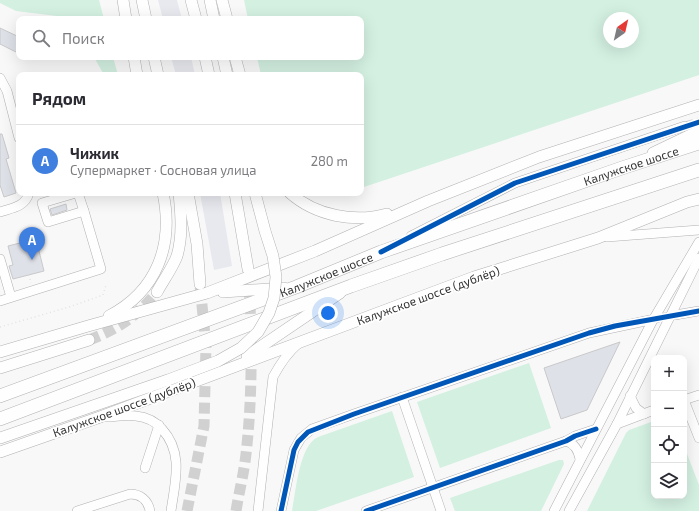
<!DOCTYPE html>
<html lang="ru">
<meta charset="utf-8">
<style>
body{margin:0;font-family:"Exo 2",sans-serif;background:#f2f2f3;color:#2b2b33}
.controls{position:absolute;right:12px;bottom:12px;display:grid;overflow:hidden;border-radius:8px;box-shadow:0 4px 16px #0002}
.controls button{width:36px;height:36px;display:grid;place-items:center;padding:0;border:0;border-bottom:1px solid #e1e1e2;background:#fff;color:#2b2b33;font:20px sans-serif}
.compass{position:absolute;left:603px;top:12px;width:36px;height:36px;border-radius:50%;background:#fff;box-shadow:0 4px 16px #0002;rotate:34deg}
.you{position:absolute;left:328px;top:313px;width:14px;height:14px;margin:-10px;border:3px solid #fff;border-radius:50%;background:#1a73e8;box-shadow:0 0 0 6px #1a73e833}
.badge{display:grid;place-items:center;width:26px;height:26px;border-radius:50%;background:#ea580c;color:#fff;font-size:13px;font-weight:700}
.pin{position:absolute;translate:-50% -33px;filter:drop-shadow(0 1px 2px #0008)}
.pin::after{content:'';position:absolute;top:21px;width:14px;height:12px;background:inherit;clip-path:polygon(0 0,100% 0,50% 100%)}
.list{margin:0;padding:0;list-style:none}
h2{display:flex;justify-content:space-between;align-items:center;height:52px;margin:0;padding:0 16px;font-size:17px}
h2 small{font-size:13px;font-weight:400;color:#7c7c81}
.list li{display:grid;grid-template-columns:26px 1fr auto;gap:12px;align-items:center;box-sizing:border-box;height:72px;padding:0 16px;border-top:1px solid #e1e1e2}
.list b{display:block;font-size:15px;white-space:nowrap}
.list p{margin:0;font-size:13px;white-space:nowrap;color:#7c7c81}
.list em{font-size:13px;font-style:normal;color:#7c7c81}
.icon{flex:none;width:22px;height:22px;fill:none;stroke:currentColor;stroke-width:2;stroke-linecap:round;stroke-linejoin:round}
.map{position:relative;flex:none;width:699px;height:511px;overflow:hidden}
.search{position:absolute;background:#fff;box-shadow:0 4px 16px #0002;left:16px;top:16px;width:348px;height:44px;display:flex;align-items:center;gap:10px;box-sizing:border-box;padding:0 14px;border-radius:8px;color:#7c7c81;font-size:15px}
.panel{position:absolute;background:#fff;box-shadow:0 4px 16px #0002;left:16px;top:72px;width:348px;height:124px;border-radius:8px}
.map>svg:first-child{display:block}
.built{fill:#e8e9ef}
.green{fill:#d3f0e1;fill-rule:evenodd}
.building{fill:#dee1e8;stroke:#c9c9ca}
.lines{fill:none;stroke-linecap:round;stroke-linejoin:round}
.minor-tunnel{stroke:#d1d1d2;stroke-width:9;stroke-dasharray:9 4.5;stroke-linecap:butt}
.major-tunnel{stroke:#d1d1d2;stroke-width:11;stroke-dasharray:11 5.5;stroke-linecap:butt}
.minor-casing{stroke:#b1b1b2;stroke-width:10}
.major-casing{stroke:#b1b1b2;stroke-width:12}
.highway-casing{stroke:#b1b1b2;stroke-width:14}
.path{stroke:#e3e3e3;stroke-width:1.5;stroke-dasharray:1 3;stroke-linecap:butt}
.minor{stroke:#fefefe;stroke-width:9}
.major{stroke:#fefefe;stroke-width:11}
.highway{stroke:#fefefe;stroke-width:13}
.major-bridge-casing{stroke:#b1b1b2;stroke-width:12;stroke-linecap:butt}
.major-bridge{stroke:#fefefe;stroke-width:11}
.cycleway-casing{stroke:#fff;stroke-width:8}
.cycleway{stroke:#0057b8;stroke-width:5}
.labels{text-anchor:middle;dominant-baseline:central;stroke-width:3.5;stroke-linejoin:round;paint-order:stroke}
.street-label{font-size:12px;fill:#333334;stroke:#fff}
</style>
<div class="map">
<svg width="699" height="511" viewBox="0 0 699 511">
<rect width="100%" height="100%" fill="#f8f8f9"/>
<g class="built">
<path d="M 158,0 L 177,0 L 182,19 L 163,19 Z"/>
<path d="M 171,57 L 191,57 L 195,75 L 176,75 Z"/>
<path d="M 200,193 L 220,193 L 232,266 L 214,270 Z"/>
</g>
<g class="green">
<path d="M 0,0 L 99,0 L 104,19 L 74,19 L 73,18 L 16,11 L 0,3 Z"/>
<path d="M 244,0 L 699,0 L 699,75 L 361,188 L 361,75 L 261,75 L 257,57 L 361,57 L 361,19 L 248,19 ZM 609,18 L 633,18 L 633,42 L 609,42 Z"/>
<path d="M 94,57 L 113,57 L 118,75 L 104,75 Z"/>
<path d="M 529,363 L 551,428 L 440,468 L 417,402 Z"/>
<path d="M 392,411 L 414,477 L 316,511 L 292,511 C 296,491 299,446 318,437 Z"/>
<path d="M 651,422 L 654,424 L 654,496 L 684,496 L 684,446 L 699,485 L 699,511 L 587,511 L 626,433 L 629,430 Z"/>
<path d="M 559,460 L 563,460 L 564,464 L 541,511 L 455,511 L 450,498 Z"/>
</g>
<g class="building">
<path d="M 0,28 L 19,37 L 19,44 L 16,52 L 0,44 Z"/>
<path d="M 0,134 L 2,134 L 9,158 L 6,159 L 16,193 L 4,197 L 0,185 Z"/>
<path d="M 66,204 L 67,210 L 52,215 L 50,209 Z"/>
<path d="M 36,239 L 44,271 L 13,279 L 9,266 L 13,265 L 8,246 Z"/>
<path d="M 620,342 L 587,410 L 561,419 L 544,368 Z"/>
</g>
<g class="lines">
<g class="minor-tunnel">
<path d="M 685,126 L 699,122"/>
<path d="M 650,320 L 675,315"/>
</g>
<g class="major-tunnel">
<path d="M 89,340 C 118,329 137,316 157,292"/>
<path d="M 187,511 L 204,426 L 206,346 L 200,285"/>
<path d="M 236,511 C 239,492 244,473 246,454 C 253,393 252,330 248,269"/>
</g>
<g class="minor-casing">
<g id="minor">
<path d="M 0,78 L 7,91 L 19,138"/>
<path d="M 78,193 L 84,211"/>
<path d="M 0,212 C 12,208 25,207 29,193"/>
<path d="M 411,236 L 515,183 L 685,126"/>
<path d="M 607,237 L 699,230"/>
<path d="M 0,259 L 11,297"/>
<path d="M 0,301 L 101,269 L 84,211 L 48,222 L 42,203 L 76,193"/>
<path d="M 675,315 L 699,311"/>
<path d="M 630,396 L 636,408 L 644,414"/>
<path d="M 402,397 L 441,511"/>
<path d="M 684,400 L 699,438"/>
<path d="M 684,400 L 699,395"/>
<path d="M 105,417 C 115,417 126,414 136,416 C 146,417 155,421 162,429 C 184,453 175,482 171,511"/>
<path d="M 617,424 L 654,410"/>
<path d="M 566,441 C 575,444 578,450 580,459"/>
<path d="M 145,468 L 159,425"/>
<path d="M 77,511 L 130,494 C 140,494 148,500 150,511"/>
<path d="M 258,511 L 273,377 C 280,364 287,353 298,344"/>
<path d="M 281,511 L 294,450 L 301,438 L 312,429 L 354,414 L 589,333 L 650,320"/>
<path d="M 366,511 L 566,441 L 575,436 L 596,429"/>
<path d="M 554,511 L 653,320 L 699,242"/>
<path d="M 569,511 L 617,424 L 699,258"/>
</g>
</g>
<g class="major-casing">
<g id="major">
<path d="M 123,0 L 126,19"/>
<path d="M 142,0 L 146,19"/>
<path d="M 191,0 L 196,19"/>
<path d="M 210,0 L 214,19"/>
<path d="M 222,0 L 227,19"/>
<path d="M 134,57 L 137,75"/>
<path d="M 154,57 L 158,75"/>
<path d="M 205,57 L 209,75"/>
<path d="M 223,57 L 227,75"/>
<path d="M 235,57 L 240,75"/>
<path d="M 653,153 L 699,131"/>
<path d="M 188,193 L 197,244 L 200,284"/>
<path d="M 235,193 L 248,269"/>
<path d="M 290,193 C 316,216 355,223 387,214"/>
<path d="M 157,292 C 163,281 173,267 177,256 C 183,235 181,214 179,193"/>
<path d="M 223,292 L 284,288"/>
<path d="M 109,316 C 157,291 174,245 163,193"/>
<path d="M 0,352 L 88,326 L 207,293 L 315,251 L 428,201 L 539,157 L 699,105"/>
<path d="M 247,356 L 340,293"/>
<path d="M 0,368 L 89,340"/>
<path d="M 0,438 L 168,380"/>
<path d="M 0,452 L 100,417 L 474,277 L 598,238 L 687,202 L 699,199"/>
</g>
</g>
<g class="highway-casing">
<g id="highway">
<path id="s1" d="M 0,396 L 296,287 L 381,252 L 622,168 L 699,143"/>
<path d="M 0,419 L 351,286 L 442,254 L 699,170"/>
</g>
</g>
<g class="path">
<path d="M 29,275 L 31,283"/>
<path d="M 0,327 L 69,307 L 103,295 L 106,285"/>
</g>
<use href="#minor" class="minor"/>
<use href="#major" class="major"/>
<use href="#highway" class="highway"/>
<g class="major-bridge-casing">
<path id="major-bridge" d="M 168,380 L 218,361 L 241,348 L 258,332 L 269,313 L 274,298 L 276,277 L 273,256 L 265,231 L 255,193"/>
</g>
<use href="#major-bridge" class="major-bridge"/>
<g class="cycleway-casing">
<g id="cycleway">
<path d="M 381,252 L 515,183 L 699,122"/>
<path d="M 281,511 L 294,450 L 298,442 L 308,432 L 354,414 L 589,333 L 615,326 L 699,311"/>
<path d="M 366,511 L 566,441 L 575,436 L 596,429"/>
</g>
</g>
<use href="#cycleway" class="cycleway"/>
</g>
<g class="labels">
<g class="street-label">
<text stroke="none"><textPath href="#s1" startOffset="672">Калужское шоссе</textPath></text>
<text stroke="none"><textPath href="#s1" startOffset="348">Калужское шоссе</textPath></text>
<text transform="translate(428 295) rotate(-20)">Калужское шоссе (дублёр)</text>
<text transform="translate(124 407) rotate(-20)">Калужское шоссе (дублёр)</text>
</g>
</g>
</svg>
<div class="controls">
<button>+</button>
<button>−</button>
<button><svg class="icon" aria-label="locate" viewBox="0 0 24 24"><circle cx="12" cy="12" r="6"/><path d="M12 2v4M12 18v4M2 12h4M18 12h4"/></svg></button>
<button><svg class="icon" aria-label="layers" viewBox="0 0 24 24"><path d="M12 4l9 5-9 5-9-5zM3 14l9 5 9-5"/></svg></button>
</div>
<svg class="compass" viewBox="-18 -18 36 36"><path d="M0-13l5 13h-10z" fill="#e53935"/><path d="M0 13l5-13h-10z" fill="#7c7c81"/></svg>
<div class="you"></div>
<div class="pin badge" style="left:32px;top:260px;background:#3f7fe0">A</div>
<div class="search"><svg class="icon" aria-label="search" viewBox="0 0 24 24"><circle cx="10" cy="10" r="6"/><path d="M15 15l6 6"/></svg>Поиск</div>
<section class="panel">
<h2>Рядом<small></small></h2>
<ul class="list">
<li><span class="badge" style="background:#3f7fe0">A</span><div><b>Чижик</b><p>Супермаркет · Сосновая улица</p></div><em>280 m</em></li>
</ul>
</section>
</div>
